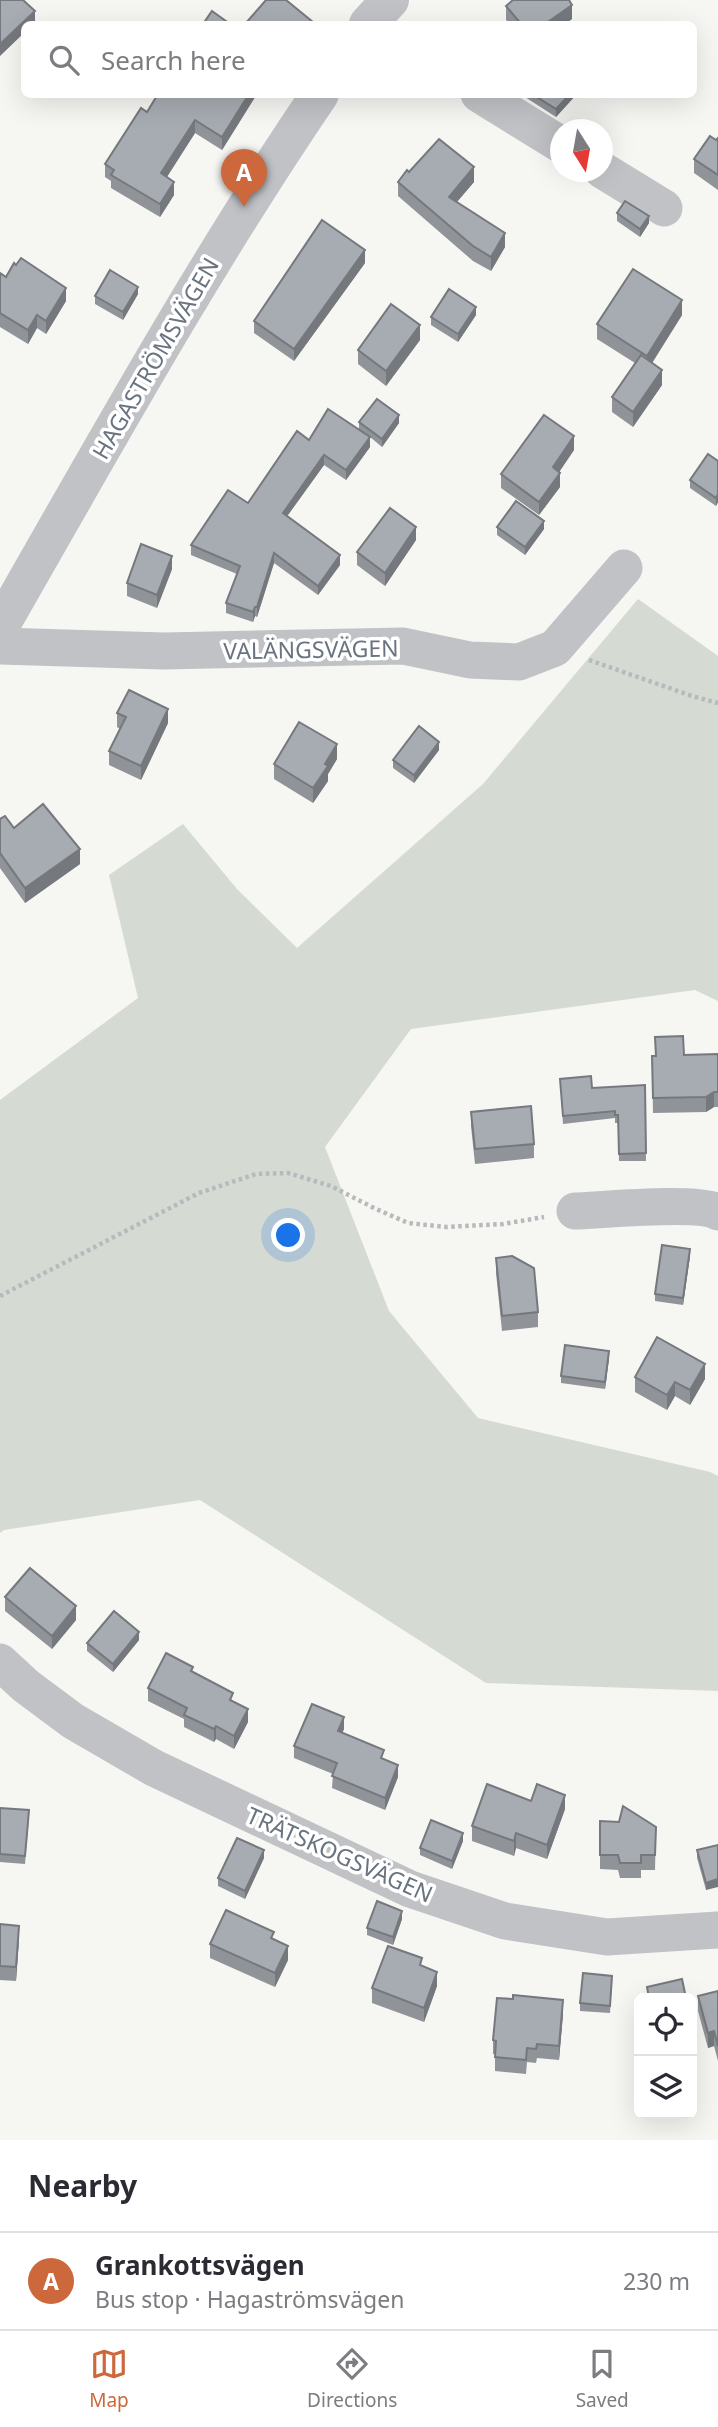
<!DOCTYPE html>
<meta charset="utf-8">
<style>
body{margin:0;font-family:"Noto Sans",sans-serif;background:#f7f7f7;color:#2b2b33}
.controls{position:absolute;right:21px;bottom:21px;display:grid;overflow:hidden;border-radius:10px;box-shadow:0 7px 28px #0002}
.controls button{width:63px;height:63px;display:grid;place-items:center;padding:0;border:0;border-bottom:2px solid #e1e1e2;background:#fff;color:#2b2b33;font:35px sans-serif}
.compass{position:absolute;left:550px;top:119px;width:63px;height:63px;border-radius:50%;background:#fff;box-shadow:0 7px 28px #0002;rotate:169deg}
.you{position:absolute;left:289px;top:1236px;width:24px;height:24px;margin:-18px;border:5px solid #fff;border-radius:50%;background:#1a73e8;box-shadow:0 0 0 10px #1a73e833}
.badge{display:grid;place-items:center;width:46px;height:46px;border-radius:50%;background:#cd683c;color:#fff;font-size:23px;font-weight:700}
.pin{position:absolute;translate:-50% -58px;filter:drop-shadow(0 2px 4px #0008)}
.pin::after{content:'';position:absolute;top:37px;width:24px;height:21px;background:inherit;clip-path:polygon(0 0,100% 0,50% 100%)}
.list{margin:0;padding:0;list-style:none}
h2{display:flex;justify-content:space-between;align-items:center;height:91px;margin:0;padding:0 28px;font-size:30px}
h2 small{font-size:23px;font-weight:400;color:#7c7c81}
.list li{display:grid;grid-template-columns:46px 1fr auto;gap:21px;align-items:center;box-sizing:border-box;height:98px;padding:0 28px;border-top:2px solid #e1e1e2}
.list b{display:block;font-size:26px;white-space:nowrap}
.list p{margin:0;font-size:23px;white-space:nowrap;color:#7c7c81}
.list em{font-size:23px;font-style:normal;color:#7c7c81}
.icon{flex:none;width:38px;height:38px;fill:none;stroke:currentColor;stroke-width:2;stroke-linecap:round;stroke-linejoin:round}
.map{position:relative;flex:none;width:718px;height:2140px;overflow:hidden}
.search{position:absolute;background:#fff;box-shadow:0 7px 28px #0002;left:21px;right:21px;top:21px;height:77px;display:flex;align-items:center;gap:18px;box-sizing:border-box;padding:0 24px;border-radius:10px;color:#7c7c81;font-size:26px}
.sheet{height:189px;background:#fff}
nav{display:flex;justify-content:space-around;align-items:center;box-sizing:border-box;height:98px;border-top:2px solid #e1e1e2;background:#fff;font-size:19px;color:#7c7c81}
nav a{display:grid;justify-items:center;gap:4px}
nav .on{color:#cd683c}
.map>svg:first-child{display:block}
.green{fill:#d5dad3}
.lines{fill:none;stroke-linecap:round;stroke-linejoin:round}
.path{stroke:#b7babc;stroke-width:4.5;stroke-dasharray:3.5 3.5;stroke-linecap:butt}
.minor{stroke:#c0c2c6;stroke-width:37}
.tertiary{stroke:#c0c2c6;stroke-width:38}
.wall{fill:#909499}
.shaded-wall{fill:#75787d}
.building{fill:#a7acb2;stroke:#75787d;stroke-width:2}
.labels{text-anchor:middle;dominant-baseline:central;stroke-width:7;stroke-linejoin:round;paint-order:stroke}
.street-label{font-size:23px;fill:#697480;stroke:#fff}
</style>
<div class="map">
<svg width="718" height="2140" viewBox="0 0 718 2140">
<rect width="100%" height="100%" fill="#f6f6f3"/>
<path class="green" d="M 638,599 L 718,656 L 718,1001 L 695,990 L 411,1029 L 325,1147 L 389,1311 L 478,1418 L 710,1472 L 718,1476 L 718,1691 L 486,1683 L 200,1500 L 4,1530 L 0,1533 L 0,1100 L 138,998 L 109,875 L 183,824 L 237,889 L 297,948 L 483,784 Z"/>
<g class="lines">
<g class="path">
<path d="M 589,660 L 692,696 L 718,703"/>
<path d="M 0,1296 L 199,1193 L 256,1174 L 288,1173 L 331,1186 L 374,1208 L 408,1223 L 446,1227 L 503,1224 L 544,1217"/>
</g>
<g class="minor">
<path d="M 479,94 L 560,144"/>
<path d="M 602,170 L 664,208"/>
<path d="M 0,646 L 164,651 L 403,646 L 470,660 L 519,662 L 555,648 L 624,568"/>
<path d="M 575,1211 C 603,1210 699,1201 718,1212"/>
<path d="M 0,1662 L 26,1686 L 73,1721 L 154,1768 L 410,1889 L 505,1921 L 607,1937 L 718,1930"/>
</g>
<g class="tertiary">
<path d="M 368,24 L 390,0"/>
<path d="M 0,627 C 103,447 203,266 320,94"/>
</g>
</g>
<g class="wall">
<path d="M 506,6 L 572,19 L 565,24 L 510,24 L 506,20 Z"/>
<path d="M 257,94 L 222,150 L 195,133 L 167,177 L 174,195 L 160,217 L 111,188 L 111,181 L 105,177 L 105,164 L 147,112 Z"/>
<path d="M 525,94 L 575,94 L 575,96 L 556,117 L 525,97 Z"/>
<path d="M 718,138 L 718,190 L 694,173 L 694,159 L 716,140 Z"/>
<path d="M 409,172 L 474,182 L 457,202 L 505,247 L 491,271 L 473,261 L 398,196 L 398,182 Z"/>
<path d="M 617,213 L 649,223 L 640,237 L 617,221 Z"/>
<path d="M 365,263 L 294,361 L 254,333 L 254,321 Z"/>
<path d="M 0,273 L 6,277 L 66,301 L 46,334 L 37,328 L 28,344 L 0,327 Z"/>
<path d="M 138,294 L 123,320 L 95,304 L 95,296 Z"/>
<path d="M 476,315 L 458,342 L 431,325 L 431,317 Z"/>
<path d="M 682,315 L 652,363 L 662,385 L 633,427 L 612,412 L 612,397 L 635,363 L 597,339 L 597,324 Z"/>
<path d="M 420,340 L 386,386 L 358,364 L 358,350 Z"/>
<path d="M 359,422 L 399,423 L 382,447 L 370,437 L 370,447 L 346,480 L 324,465 L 287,516 L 340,565 L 318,595 L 274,563 L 257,617 L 255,616 L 253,622 L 226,613 L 226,603 L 237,574 L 191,555 L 191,545 L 248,503 L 309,440 L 359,430 Z"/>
<path d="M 574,450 L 559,472 L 560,487 L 539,515 L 501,488 L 501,474 Z"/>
<path d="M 718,461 L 718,502 L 716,506 L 690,488 L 690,480 Z"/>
<path d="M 497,527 L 544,529 L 525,555 L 497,535 Z"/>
<path d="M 416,540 L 385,586 L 357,565 L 357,552 Z"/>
<path d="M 172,569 L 157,608 L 127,596 L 127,583 Z"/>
<path d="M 117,713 L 168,723 L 141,780 L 109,765 L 109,751 L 120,729 L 117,727 Z"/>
<path d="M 439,750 L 414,783 L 393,768 L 393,760 Z"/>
<path d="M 337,759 L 328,774 L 328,781 L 313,803 L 274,779 L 274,764 Z"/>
<path d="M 0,819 L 14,828 L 80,864 L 25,903 L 0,868 Z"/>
<path d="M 718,1054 L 718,1107 L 714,1107 L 706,1112 L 653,1113 L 652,1056 Z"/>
<path d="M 560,1079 L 592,1088 L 645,1085 L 646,1161 L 619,1161 L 618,1123 L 615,1123 L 615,1118 L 563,1124 Z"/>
<path d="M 471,1112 L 534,1144 L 534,1158 L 475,1164 L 471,1126 Z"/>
<path d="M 690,1256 L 683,1305 L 655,1301 L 655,1294 Z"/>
<path d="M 496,1258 L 538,1312 L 538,1327 L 502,1331 L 496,1273 Z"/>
<path d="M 609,1358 L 605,1389 L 561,1383 L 561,1376 Z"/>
<path d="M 635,1377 L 705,1379 L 690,1405 L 675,1396 L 667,1410 L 635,1392 Z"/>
<path d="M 5,1597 L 76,1620 L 52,1649 L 5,1611 Z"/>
<path d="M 139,1640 L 113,1672 L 87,1651 L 87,1643 Z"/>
<path d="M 193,1672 L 233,1702 L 248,1722 L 234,1749 L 216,1739 L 214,1742 L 184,1727 L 184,1719 L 148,1701 L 148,1688 Z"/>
<path d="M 344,1729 L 342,1733 L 384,1759 L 398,1777 L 385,1810 L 332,1788 L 333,1774 L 294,1758 L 294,1746 Z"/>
<path d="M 531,1801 L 565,1809 L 547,1859 L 516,1848 L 514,1856 L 472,1841 L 472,1826 Z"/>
<path d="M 0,1808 L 29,1817 L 25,1864 L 0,1862 Z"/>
<path d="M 600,1821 L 656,1827 L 655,1870 L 641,1870 L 641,1878 L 620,1878 L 618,1870 L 600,1869 Z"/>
<path d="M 463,1841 L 452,1869 L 420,1855 L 420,1848 Z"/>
<path d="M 718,1845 L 706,1890 L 697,1858 L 697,1850 Z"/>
<path d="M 264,1858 L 245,1899 L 218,1886 L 218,1878 Z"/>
<path d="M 402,1919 L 393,1945 L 367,1935 L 367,1928 Z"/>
<path d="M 0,1924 L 19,1939 L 16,1981 L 0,1980 Z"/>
<path d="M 274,1939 L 288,1960 L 275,1987 L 210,1958 L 210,1944 Z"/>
<path d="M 422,1966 L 437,1986 L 424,2022 L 372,2003 L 372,1988 Z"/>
<path d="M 612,1983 L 610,2013 L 580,2011 L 580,2003 Z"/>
<path d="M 718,1991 L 718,2061 L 714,2046 L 708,2048 L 698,2011 L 698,1996 Z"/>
<path d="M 563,2014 L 559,2060 L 537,2058 L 536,2063 L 527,2062 L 526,2074 L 495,2071 L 495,2054 L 493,2054 L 493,2040 Z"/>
</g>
<g class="shaded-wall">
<path d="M 572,5 L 572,19 L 565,24 L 545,24 Z"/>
<path d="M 35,11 L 35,23 L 34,24 L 24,24 L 24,33 L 0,56 L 0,44 Z"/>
<path d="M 249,94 L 257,94 L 222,150 L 222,137 Z"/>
<path d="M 570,94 L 575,94 L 575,96 L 556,117 L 556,109 Z"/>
<path d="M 195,120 L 195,133 L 161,186 L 161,173 Z"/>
<path d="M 474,167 L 474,182 L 449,211 L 449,197 Z"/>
<path d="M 174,182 L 174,195 L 160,217 L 160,204 Z"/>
<path d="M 649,216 L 649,223 L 640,237 L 640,229 Z"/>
<path d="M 505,233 L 505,247 L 491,271 L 491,257 Z"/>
<path d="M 365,250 L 365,263 L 294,361 L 294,349 Z"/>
<path d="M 138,287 L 138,294 L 123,320 L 123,312 Z"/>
<path d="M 66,288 L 66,301 L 46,334 L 46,321 Z"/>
<path d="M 682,300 L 682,315 L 647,371 L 647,356 Z"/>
<path d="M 476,307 L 476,315 L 458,342 L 458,334 Z"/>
<path d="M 37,315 L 37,328 L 28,344 L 28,330 Z"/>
<path d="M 420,325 L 420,340 L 386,386 L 386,371 Z"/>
<path d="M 662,370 L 662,385 L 633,427 L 633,412 Z"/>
<path d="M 399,415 L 399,423 L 382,447 L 382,439 Z"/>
<path d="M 574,436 L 574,450 L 553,481 L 553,467 Z"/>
<path d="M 370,437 L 370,447 L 346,480 L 346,470 Z"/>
<path d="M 324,455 L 324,465 L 283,522 L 283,513 Z"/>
<path d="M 560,473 L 560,487 L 539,515 L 539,502 Z"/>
<path d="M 718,494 L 718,502 L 716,506 L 716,498 Z"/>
<path d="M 544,521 L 544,529 L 525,555 L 525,547 Z"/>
<path d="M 416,527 L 416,540 L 385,586 L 385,573 Z"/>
<path d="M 274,553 L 274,563 L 257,617 L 257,607 Z"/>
<path d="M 340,555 L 340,565 L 318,595 L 318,586 Z"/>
<path d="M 172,556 L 172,569 L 157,608 L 157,595 Z"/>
<path d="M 255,607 L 255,616 L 253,622 L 253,612 Z"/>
<path d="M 168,709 L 168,723 L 141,780 L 141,766 Z"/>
<path d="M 439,742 L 439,750 L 414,783 L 414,775 Z"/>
<path d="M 337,744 L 337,759 L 328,774 L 328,781 L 313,803 L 313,788 L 325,764 Z"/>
<path d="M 80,849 L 80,864 L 25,903 L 25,888 Z"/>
<path d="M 714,1092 L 714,1107 L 706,1112 L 706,1097 Z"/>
<path d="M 690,1249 L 690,1256 L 683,1305 L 683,1298 Z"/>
<path d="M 609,1351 L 609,1358 L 605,1389 L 605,1382 Z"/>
<path d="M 705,1364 L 705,1379 L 690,1405 L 690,1390 Z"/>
<path d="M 675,1382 L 675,1396 L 667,1410 L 667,1395 Z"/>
<path d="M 76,1606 L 76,1620 L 52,1649 L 52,1636 Z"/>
<path d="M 139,1632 L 139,1640 L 113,1672 L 113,1664 Z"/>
<path d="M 248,1709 L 248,1722 L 234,1749 L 234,1736 Z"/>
<path d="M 344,1717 L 344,1729 L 338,1743 L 338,1731 Z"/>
<path d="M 216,1726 L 216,1739 L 214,1742 L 214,1729 Z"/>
<path d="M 398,1765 L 398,1777 L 385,1810 L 385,1798 Z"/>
<path d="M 565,1795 L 565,1809 L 547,1859 L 547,1845 Z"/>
<path d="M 463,1833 L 463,1841 L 452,1869 L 452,1861 Z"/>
<path d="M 516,1833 L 516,1848 L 514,1856 L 514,1841 Z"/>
<path d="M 264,1850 L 264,1858 L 245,1899 L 245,1891 Z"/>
<path d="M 718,1879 L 718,1887 L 706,1890 L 706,1883 Z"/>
<path d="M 402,1911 L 402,1919 L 393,1945 L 393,1937 Z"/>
<path d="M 19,1926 L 19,1939 L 16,1981 L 16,1967 Z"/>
<path d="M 288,1946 L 288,1960 L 275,1987 L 275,1973 Z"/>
<path d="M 437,1972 L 437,1986 L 424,2022 L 424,2008 Z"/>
<path d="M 563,2000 L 563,2014 L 559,2060 L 559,2046 Z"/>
<path d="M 714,2031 L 714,2046 L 708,2048 L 708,2033 Z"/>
</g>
<g class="building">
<path d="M 0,0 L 23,0 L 35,11 L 0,44 Z"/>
<path d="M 266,0 L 286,0 L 313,22 L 311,24 L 245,24 Z"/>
<path d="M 513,0 L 569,0 L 572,5 L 545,24 L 521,24 L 506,6 Z"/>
<path d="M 212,11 L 230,24 L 203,24 Z"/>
<path d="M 158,94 L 249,94 L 222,137 L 195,120 L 161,173 L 174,182 L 160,204 L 111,175 L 114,170 L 105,164 L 141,108 L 147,112 Z"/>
<path d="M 532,94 L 570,94 L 556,109 Z"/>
<path d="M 710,136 L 716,140 L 718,138 L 718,175 L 694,159 Z"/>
<path d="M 439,139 L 474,167 L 449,197 L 505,233 L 491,257 L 473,246 L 398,182 L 407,170 L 409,172 Z"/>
<path d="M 625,201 L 649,216 L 640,229 L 617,213 Z"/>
<path d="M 322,220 L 365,250 L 294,349 L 254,321 Z"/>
<path d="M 21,258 L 66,288 L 46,321 L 37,315 L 28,330 L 0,313 L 0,273 L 6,277 L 14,263 L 16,265 Z"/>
<path d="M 633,269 L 682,300 L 647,356 L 597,324 Z"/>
<path d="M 110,270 L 138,287 L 123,312 L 95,296 Z"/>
<path d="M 449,289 L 476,307 L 458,334 L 431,317 Z"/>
<path d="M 391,304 L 420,325 L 386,371 L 358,350 Z"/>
<path d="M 641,355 L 662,370 L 633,412 L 612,397 Z"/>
<path d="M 377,399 L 399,415 L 382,439 L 359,422 Z"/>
<path d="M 328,409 L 370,437 L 346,470 L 324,455 L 283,513 L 340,555 L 318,586 L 274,553 L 257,607 L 255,607 L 253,612 L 226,603 L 240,566 L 191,545 L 228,490 L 248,503 L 297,431 L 309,440 Z"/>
<path d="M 544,415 L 574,436 L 553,467 L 560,473 L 539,502 L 501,474 Z"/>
<path d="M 708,454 L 718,461 L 718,494 L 716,498 L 690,480 Z"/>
<path d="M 516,501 L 544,521 L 525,547 L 497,527 Z"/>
<path d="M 390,508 L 416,527 L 385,573 L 357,552 Z"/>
<path d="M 141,544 L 172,556 L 157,595 L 127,583 Z"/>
<path d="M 129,690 L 168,709 L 141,766 L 109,751 L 126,717 L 117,713 Z"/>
<path d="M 299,722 L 337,744 L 325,764 L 328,766 L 313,788 L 274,764 Z"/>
<path d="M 419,726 L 439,742 L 414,775 L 393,760 Z"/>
<path d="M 43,804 L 80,849 L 25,888 L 0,853 L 0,819 L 5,816 L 14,828 Z"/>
<path d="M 683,1036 L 684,1055 L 718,1054 L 718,1092 L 714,1092 L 706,1097 L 653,1098 L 652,1056 L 656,1056 L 655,1037 Z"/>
<path d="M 591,1076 L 592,1088 L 645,1085 L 646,1153 L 619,1154 L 618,1115 L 615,1115 L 615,1111 L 563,1116 L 560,1079 Z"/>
<path d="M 531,1106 L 534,1144 L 475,1149 L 471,1112 Z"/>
<path d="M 662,1245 L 690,1249 L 683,1298 L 655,1294 Z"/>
<path d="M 512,1256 L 534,1268 L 538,1312 L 502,1316 L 496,1258 Z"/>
<path d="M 657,1337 L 705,1364 L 690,1390 L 675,1382 L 667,1395 L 635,1377 Z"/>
<path d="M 565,1345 L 609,1351 L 605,1382 L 561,1376 Z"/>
<path d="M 30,1568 L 76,1606 L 52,1636 L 5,1597 Z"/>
<path d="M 114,1611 L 139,1632 L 113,1664 L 87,1643 Z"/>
<path d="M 166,1653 L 193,1667 L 191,1671 L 233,1693 L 230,1700 L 248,1709 L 234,1736 L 216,1726 L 214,1729 L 184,1715 L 187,1708 L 148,1688 Z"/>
<path d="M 312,1704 L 344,1717 L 338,1731 L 384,1750 L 381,1758 L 398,1765 L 385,1798 L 332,1776 L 337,1763 L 294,1746 Z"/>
<path d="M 487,1784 L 531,1801 L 537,1784 L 565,1795 L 547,1845 L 516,1833 L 514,1841 L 472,1826 Z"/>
<path d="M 623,1806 L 656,1827 L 655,1855 L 641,1855 L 641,1863 L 620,1863 L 618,1855 L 600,1855 L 600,1821 L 619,1822 Z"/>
<path d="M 0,1808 L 29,1810 L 25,1856 L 0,1854 Z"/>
<path d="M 431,1820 L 463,1833 L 452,1861 L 420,1848 Z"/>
<path d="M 237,1838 L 264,1850 L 245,1891 L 218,1878 Z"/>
<path d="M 718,1845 L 718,1879 L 706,1883 L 697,1850 Z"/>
<path d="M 377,1901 L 402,1911 L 393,1937 L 367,1928 Z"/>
<path d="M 226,1910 L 274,1932 L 271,1938 L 288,1946 L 275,1973 L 210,1944 Z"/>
<path d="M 0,1924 L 19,1926 L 16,1967 L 0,1966 Z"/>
<path d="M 388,1946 L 422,1958 L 420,1965 L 437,1972 L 424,2008 L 372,1988 Z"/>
<path d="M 583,1973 L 612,1976 L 610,2006 L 580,2003 Z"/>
<path d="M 682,1979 L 686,1998 L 649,1998 L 647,1987 Z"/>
<path d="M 718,1991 L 718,2046 L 714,2031 L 708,2033 L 698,1996 Z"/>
<path d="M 513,1995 L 563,2000 L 559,2046 L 537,2044 L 536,2049 L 527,2048 L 526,2060 L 495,2057 L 496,2041 L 493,2040 L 497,1998 L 513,1999 Z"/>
</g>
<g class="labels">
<g class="street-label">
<text transform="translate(155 358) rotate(-60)">HAGASTRÖMSVÄGEN</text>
<text transform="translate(311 649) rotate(-1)">VALÄNGSVÄGEN</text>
<text transform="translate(340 1854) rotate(24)">TRÄTSKOGSVÄGEN</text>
</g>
</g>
</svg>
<div class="controls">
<button><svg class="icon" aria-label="locate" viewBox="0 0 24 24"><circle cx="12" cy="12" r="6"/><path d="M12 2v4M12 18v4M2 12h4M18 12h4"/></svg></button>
<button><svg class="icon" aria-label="layers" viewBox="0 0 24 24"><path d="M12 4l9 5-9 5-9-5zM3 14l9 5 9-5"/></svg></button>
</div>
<svg class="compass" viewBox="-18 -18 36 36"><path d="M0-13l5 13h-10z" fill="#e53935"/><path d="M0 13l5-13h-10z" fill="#7c7c81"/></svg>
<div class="you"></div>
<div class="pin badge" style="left:244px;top:207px">A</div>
<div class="search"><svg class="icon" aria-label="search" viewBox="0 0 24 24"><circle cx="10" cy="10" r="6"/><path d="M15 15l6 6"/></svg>Search here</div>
</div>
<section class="sheet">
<h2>Nearby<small></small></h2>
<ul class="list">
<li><span class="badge">A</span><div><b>Grankottsvägen</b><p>Bus stop · Hagaströmsvägen</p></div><em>230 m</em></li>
</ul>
</section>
<nav>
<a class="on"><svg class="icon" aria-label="map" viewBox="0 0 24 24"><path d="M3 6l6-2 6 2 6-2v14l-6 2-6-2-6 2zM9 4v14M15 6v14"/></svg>Map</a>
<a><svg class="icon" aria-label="directions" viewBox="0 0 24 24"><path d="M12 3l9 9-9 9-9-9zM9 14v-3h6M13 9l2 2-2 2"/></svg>Directions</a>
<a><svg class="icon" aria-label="saved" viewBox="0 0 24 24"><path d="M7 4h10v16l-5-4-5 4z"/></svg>Saved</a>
</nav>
